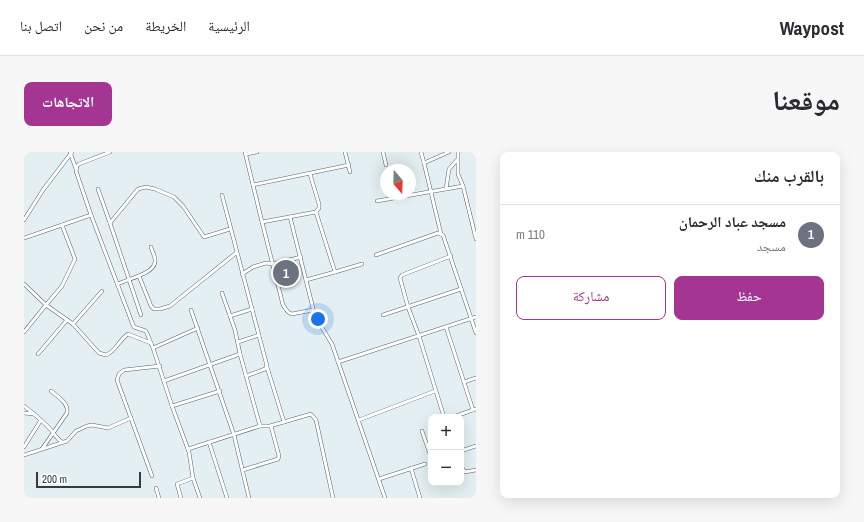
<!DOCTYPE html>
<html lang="ar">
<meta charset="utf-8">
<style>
body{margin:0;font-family:"Archivo Narrow","Noto Naskh Arabic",sans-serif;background:#f7f7f7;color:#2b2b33;direction:rtl}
.controls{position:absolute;right:12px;bottom:12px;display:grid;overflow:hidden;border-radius:8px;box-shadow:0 4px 16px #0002}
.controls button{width:36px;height:36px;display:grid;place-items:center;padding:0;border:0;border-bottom:1px solid #e1e1e2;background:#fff;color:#2b2b33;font:20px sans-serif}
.compass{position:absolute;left:356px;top:12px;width:36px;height:36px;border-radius:50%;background:#fff;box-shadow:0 4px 16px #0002;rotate:161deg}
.scale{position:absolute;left:12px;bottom:10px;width:105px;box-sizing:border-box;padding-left:4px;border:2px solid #363b3c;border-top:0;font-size:11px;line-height:14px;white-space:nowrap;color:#363b3c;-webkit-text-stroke:3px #fff;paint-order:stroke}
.you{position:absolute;left:294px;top:167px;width:14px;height:14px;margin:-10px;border:3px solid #fff;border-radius:50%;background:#1a73e8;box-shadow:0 0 0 6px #1a73e833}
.badge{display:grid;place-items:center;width:26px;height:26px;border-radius:50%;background:#a53592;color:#fff;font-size:13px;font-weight:700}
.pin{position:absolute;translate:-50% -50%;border:2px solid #fff;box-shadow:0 1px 4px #0006}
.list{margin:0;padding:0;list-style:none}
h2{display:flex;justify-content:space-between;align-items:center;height:52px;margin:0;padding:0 16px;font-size:17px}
h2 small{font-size:13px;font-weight:400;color:#7c7c81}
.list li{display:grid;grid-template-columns:26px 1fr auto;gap:12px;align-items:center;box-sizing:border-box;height:60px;padding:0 16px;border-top:1px solid #e1e1e2}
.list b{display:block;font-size:15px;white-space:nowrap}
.list p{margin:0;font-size:13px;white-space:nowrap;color:#7c7c81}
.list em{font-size:13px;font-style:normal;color:#7c7c81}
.actions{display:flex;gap:8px;padding:12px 16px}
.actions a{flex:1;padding:9px 0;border:1px solid #a53592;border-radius:8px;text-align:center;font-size:14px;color:#a53592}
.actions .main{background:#a53592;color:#fff}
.map{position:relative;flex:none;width:452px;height:346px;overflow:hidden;direction:ltr;border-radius:8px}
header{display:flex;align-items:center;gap:24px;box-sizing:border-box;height:56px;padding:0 20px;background:#fff;border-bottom:1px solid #e1e1e2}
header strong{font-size:19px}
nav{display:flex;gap:22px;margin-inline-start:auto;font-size:14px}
.intro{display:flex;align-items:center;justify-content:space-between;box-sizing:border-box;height:96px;padding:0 24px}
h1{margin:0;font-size:28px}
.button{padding:10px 18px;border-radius:8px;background:#a53592;color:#fff;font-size:14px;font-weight:700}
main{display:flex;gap:24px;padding:0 24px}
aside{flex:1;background:#fff;border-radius:8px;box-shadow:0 4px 16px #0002}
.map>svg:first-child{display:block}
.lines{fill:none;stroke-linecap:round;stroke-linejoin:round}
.minor-casing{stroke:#5b6568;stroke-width:4}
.minor{stroke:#fff;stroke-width:3}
</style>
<header>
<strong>Waypost</strong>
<nav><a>الرئيسية</a><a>الخريطة</a><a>من نحن</a><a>اتصل بنا</a></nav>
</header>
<div class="intro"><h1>موقعنا</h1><a class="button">الاتجاهات</a></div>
<main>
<aside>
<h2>بالقرب منك<small></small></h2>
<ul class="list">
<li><span class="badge" style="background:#6b7280">1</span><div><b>مسجد عباد الرحمان</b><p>مسجد</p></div><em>110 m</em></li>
</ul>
<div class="actions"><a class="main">حفظ</a><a>مشاركة</a></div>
</aside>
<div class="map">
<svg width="452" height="346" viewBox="0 0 452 346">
<rect width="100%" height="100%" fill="#e3eff2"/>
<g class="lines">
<g class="minor-casing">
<g id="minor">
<path d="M 46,0 L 52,17"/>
<path d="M 86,0 L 55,12 L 53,14 L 52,19 L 67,63 L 109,173 L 110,175 L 122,179 L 129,196 L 148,254 L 165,300 L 169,326 L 176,346"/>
<path d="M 221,0 L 238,70 L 292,60 L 295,56 L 295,52 L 286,22"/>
<path d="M 321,0 L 326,20"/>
<path d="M 359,0 L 362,13"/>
<path d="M 397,0 L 400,11"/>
<path d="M 434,0 L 434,22 L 439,34 L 452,87"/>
<path d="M 222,2 L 233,0"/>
<path d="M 229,33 L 325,13"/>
<path d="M 74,37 L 86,71 L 114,37 L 122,35 L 131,37 L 150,45 L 159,54 L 180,85 L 206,77"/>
<path d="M 422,37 L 425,17 L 433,8"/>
<path d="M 198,43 L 243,214 L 241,217 L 222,224"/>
<path d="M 353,49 L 439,34"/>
<path d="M 292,60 L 311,120 L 338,112"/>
<path d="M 266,65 L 291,164 L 308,192 L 361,346"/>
<path d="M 0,68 L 19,38 L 48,0"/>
<path d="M 238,70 L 259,153 C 262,157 263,161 268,162 L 289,158"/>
<path d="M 86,71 L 117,163"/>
<path d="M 417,82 L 400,11 L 425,0"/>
<path d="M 0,86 L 67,63"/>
<path d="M 352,103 L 414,81 L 419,83 L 452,181"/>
<path d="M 218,122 L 229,115 L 242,111 L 249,112 L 277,105"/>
<path d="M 115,124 L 127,154 L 130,157 L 136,157 L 146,154 L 212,101"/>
<path d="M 282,128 L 311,120"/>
<path d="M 0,132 L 22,153 L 38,134 L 51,107 L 38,73"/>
<path d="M 94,132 C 103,127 130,122 131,110 C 132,105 128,100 127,95"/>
<path d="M 198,141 L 211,178 L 216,202 L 236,274"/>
<path d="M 167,158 L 210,283 L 225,346"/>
<path d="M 359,163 L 437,137"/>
<path d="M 206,164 L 228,157"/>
<path d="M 49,172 L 78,139"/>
<path d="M 422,175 L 449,258"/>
<path d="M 0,180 L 22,153 L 49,172 L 75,201 L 82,203 C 92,199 95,188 104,182 L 127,191"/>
<path d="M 214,190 L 235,183"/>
<path d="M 129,196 L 174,176"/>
<path d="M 14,202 L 43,168"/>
<path d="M 314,210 L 452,165"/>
<path d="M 243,215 L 260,270"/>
<path d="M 140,229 L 216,202"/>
<path d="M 440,230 L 452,226"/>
<path d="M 0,254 C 9,261 19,269 27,278 C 31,283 33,287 38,290"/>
<path d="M 148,254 L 196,239"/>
<path d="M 0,261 L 10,262"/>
<path d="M 420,265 L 395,184 L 384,155 L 376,126 L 378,123 L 427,104"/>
<path d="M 429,265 L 452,257"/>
<path d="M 335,268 L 411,239"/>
<path d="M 398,279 L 407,305"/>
<path d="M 185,290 L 203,346"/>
<path d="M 0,295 L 17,268"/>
<path d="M 18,297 L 43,261 C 45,251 34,245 27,239"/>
<path d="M 164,297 L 236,274 L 246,274 L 287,262 L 292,268 L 309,346"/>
<path d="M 437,299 L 452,294"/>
<path d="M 0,303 L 43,289 L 52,279 L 63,274 L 68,273 L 84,276 L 107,266"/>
<path d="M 437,314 L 441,320 L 452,318"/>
<path d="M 387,316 L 396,346"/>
<path d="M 219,318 L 254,307 L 255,304 L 247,274"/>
<path d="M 128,324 L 93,228 L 95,222 L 100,218 L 136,214"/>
<path d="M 355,327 L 401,312"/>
<path d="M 132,336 L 135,346"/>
<path d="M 157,346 L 153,332 L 169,326"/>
</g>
</g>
<use href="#minor" class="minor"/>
</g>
</svg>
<div class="controls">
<button>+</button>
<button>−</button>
</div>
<svg class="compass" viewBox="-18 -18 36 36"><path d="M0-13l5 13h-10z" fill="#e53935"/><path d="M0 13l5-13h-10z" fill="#7c7c81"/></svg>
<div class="scale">200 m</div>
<div class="you"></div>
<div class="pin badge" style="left:262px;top:121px;background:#6b7280">1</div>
</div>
</main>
